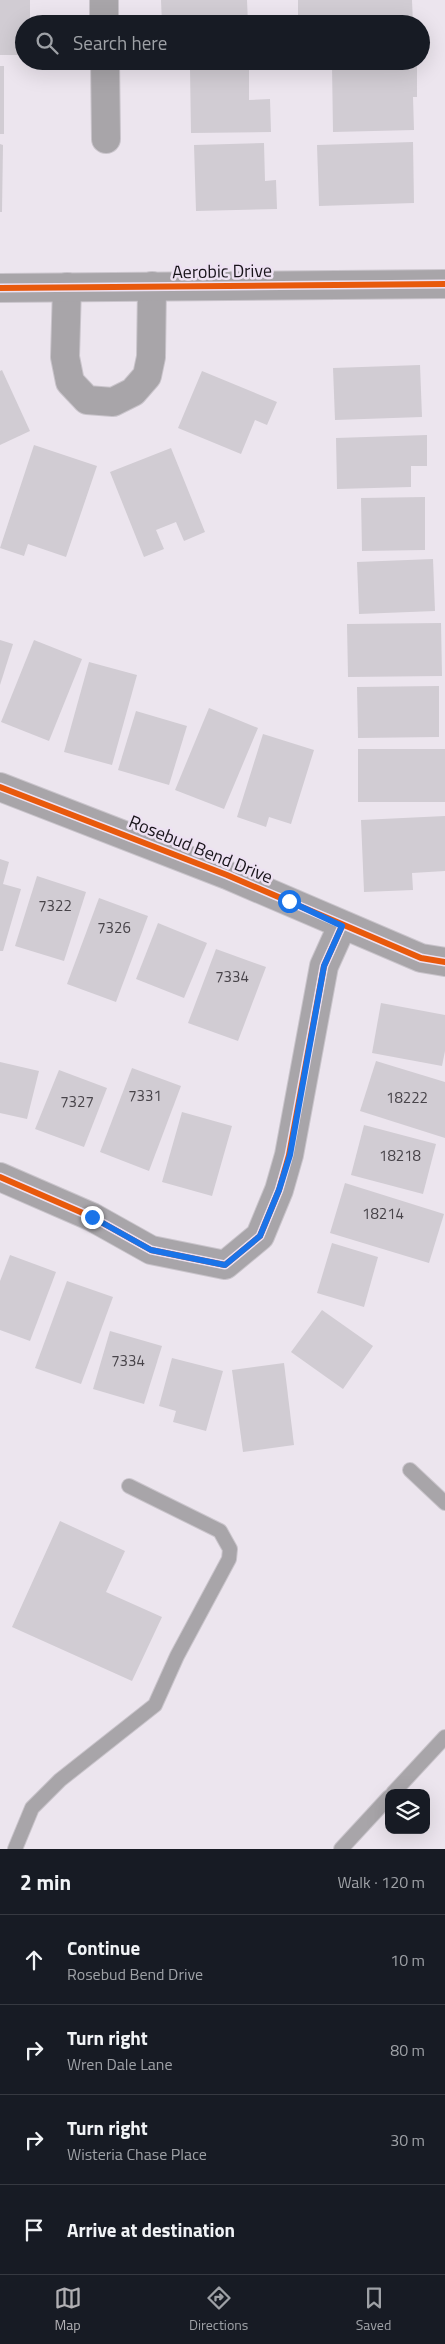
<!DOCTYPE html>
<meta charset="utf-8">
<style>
body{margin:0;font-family:"Titillium Web",sans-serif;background:#242831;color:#f1f3f6}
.controls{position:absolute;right:15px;bottom:15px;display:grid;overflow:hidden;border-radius:10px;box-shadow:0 5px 20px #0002}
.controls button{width:45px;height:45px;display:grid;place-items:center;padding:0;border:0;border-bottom:1px solid #363941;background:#171b24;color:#f1f3f6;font:25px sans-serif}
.stop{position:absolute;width:15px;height:15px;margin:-11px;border:4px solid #1a73e8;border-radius:50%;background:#fff}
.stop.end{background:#1a73e8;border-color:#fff;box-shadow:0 1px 5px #0008}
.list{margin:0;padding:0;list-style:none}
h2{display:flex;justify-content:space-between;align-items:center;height:65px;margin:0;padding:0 20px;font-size:21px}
h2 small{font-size:16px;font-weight:400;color:#9ea1a6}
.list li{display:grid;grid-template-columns:32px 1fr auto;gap:15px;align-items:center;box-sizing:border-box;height:90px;padding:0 20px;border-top:1px solid #363941}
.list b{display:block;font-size:19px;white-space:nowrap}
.list p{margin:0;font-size:16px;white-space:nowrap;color:#9ea1a6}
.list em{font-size:16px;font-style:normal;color:#9ea1a6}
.icon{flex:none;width:28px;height:28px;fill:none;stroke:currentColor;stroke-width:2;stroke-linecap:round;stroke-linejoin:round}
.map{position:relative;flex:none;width:445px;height:1849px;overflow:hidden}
.search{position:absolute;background:#171b24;box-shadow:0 5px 20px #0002;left:15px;right:15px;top:15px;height:55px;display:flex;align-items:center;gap:12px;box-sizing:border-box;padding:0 18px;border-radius:28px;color:#9ea1a6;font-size:19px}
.sheet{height:425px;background:#171b24}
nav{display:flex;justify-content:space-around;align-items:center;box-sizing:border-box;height:70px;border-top:1px solid #363941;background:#171b24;font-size:14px;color:#9ea1a6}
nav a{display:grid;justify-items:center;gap:2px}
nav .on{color:#b1b0b4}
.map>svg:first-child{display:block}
.building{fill:#d1ccd3}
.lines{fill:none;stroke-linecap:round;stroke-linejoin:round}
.service-casing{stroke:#c9c4cb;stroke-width:16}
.minor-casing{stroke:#c9c4cb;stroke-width:30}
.tertiary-casing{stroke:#c9c4cb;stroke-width:30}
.service{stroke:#a8a5a9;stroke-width:14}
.minor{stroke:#a8a5a9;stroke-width:28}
.tertiary{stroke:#a8a5a9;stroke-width:28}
.cycleway-casing{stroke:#ede1f2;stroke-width:9}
.cycleway{stroke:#e8590c;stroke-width:6}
.route{stroke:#1a73e8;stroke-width:6}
.labels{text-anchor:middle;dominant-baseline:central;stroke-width:5;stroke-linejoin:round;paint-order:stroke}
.number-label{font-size:15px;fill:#48444a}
.street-label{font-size:18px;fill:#18141a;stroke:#ede1f2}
</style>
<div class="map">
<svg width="445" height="1849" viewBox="0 0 445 1849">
<rect width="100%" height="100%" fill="#ece5ee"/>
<g class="building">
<path d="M 0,0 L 30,0 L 30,24 L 24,24 L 24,55 L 0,55 Z"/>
<path d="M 161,0 L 247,0 L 248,24 L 162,24 Z"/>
<path d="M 298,0 L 412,0 L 413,24 L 319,24 L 319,17 L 298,17 Z"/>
<path d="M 417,63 L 417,97 L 413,97 L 414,130 L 333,132 L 332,65 Z"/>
<rect x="0" y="66" width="4" height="68"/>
<path d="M 249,67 L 249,100 L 270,99 L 271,132 L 191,133 L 190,68 Z"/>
<path d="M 413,142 L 414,203 L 319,206 L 317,145 Z"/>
<path d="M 264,143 L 265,181 L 276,180 L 277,209 L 196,211 L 194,145 Z"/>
<path d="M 0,144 L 3,145 L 2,212 L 0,212 Z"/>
<path d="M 420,365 L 422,417 L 335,420 L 333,368 Z"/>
<path d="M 2,370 L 30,431 L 0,445 L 0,371 Z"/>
<path d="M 202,371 L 277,402 L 267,425 L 255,420 L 241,454 L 178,428 Z"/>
<path d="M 427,435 L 427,466 L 411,466 L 411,487 L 337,489 L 336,438 Z"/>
<path d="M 34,445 L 97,466 L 66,557 L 28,544 L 24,556 L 0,548 Z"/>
<path d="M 171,448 L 205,532 L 184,541 L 176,522 L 156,530 L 164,549 L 144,557 L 110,472 Z"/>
<path d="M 425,497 L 425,550 L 362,551 L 361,498 Z"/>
<path d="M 433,559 L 435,611 L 359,614 L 357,562 Z"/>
<path d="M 441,623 L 442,676 L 348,677 L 347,624 Z"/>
<path d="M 0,640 L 13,644 L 0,685 Z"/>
<path d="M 34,640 L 82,659 L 49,741 L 1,722 Z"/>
<path d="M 89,662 L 137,675 L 112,765 L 64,752 Z"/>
<path d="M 439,686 L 439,737 L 358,738 L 357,687 Z"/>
<path d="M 209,708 L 258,728 L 224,809 L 175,790 Z"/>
<path d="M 136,711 L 187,726 L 169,785 L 118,770 Z"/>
<path d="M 263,734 L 314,750 L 291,824 L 269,817 L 266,827 L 237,817 Z"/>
<rect x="358" y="749" width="87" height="53"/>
<path d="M 445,816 L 445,871 L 412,873 L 413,890 L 364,892 L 361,820 Z"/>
<path d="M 0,859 L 9,862 L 3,884 L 21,889 L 3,951 L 0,951 Z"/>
<path d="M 37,876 L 86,892 L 64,961 L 15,946 Z"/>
<path d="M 99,898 L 148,916 L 116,1002 L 67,984 Z"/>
<path d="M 158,923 L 207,943 L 184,998 L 136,979 Z"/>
<path d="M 216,949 L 266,967 L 238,1041 L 188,1023 Z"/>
<path d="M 381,1003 L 445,1015 L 445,1051 L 442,1066 L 372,1053 Z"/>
<path d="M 376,1061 L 445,1082 L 445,1138 L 360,1111 Z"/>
<path d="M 0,1062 L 39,1071 L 27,1119 L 0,1113 Z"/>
<path d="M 132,1068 L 181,1086 L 149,1171 L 100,1152 Z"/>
<path d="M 59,1070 L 107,1088 L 84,1147 L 35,1129 Z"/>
<path d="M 182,1112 L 232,1126 L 212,1196 L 162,1182 Z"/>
<path d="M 364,1125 L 436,1144 L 423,1194 L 351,1175 Z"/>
<path d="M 345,1183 L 444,1214 L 429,1263 L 330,1233 Z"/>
<path d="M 332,1243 L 378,1257 L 364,1307 L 317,1293 Z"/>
<path d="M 10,1255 L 56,1272 L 30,1341 L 0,1330 L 0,1281 Z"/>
<path d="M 67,1281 L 113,1297 L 81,1384 L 35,1368 Z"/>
<path d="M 322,1310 L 373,1346 L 343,1389 L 291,1352 Z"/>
<path d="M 110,1331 L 162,1346 L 144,1404 L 93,1389 Z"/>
<path d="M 172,1358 L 223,1371 L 206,1431 L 173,1422 L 176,1411 L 159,1406 Z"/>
<path d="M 284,1363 L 294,1445 L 243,1452 L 232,1370 Z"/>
<path d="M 60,1521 L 125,1551 L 106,1592 L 162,1617 L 132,1681 L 12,1627 Z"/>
</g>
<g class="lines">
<g class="service-casing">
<g id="service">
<path d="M 410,1470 L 445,1503"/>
<path d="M 393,1793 L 445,1737"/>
<path d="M 15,1849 L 32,1808 L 60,1780 L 155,1705 L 177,1656 L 229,1559 L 230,1549 L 220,1531 L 129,1486"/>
<path d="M 341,1849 L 389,1797"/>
</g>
</g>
<g class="minor-casing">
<g id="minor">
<path d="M 104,0 L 104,24"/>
<path d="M 105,61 L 106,139"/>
<path d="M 67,287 L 65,357 L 70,382 L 87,400 L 113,402 L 133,392 L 147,376 L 151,357 L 152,286"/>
<path d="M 0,787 L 227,875 L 421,958 L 445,962"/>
<path d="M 0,1177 L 92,1217 L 151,1250 L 225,1265 L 260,1236 L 279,1190 L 289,1155 L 324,966 L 342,926"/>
</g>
</g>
<g class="tertiary-casing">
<path id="tertiary" d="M 0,288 L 445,284"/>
</g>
<use href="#service" class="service"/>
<use href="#minor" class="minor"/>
<use href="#tertiary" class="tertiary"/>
<g class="cycleway-casing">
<g id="cycleway">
<path d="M 0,288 L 445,284"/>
<path d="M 0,787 L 227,875 L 421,958 L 445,962"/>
<path d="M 0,1177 L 92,1217 L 151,1250 L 225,1265 L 260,1236 L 279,1190 L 289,1155 L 324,966 L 342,926"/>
</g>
</g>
<use href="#cycleway" class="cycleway"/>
</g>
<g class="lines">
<path class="route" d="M 92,1217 L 151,1250 L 225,1265 L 260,1236 L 279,1190 L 290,1155 L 324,966 L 342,926 L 289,901"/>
</g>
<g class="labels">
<g class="number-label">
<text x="55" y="905">7322</text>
<text x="114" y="927">7326</text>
<text x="232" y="976">7334</text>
<text x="145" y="1095">7331</text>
<text x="407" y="1097">18222</text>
<text x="77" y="1101">7327</text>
<text x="400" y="1155">18218</text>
<text x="383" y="1213">18214</text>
<text x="128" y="1360">7334</text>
</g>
<g class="street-label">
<text transform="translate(222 271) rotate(-1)">Aerobic Drive</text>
<text transform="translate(201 849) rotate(22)">Rosebud Bend Drive</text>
</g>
</g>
</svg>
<div class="controls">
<button><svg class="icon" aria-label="layers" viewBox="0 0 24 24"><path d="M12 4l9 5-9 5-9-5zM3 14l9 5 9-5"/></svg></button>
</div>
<div class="stop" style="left:289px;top:901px"></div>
<div class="stop end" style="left:92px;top:1217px"></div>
<div class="search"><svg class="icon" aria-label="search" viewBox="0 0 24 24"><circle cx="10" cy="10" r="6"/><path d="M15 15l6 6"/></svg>Search here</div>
</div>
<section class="sheet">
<h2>2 min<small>Walk · 120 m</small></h2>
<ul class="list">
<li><svg class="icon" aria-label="ahead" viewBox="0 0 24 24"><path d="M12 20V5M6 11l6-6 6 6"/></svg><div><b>Continue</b><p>Rosebud Bend Drive</p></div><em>10 m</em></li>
<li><svg class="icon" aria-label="right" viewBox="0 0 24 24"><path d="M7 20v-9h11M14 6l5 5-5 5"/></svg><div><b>Turn right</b><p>Wren Dale Lane</p></div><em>80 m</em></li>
<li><svg class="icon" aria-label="right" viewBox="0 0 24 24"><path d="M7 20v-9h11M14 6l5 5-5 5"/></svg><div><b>Turn right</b><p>Wisteria Chase Place</p></div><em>30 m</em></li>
<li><svg class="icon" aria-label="arrive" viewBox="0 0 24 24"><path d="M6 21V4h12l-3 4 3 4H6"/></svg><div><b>Arrive at destination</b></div></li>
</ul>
</section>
<nav>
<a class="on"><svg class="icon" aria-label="map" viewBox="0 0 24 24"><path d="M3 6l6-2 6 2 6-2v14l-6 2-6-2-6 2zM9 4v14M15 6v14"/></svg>Map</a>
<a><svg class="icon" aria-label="directions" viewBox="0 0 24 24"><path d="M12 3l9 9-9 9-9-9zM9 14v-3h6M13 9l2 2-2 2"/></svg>Directions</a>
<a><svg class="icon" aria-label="saved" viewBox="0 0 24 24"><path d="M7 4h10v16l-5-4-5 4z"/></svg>Saved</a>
</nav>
